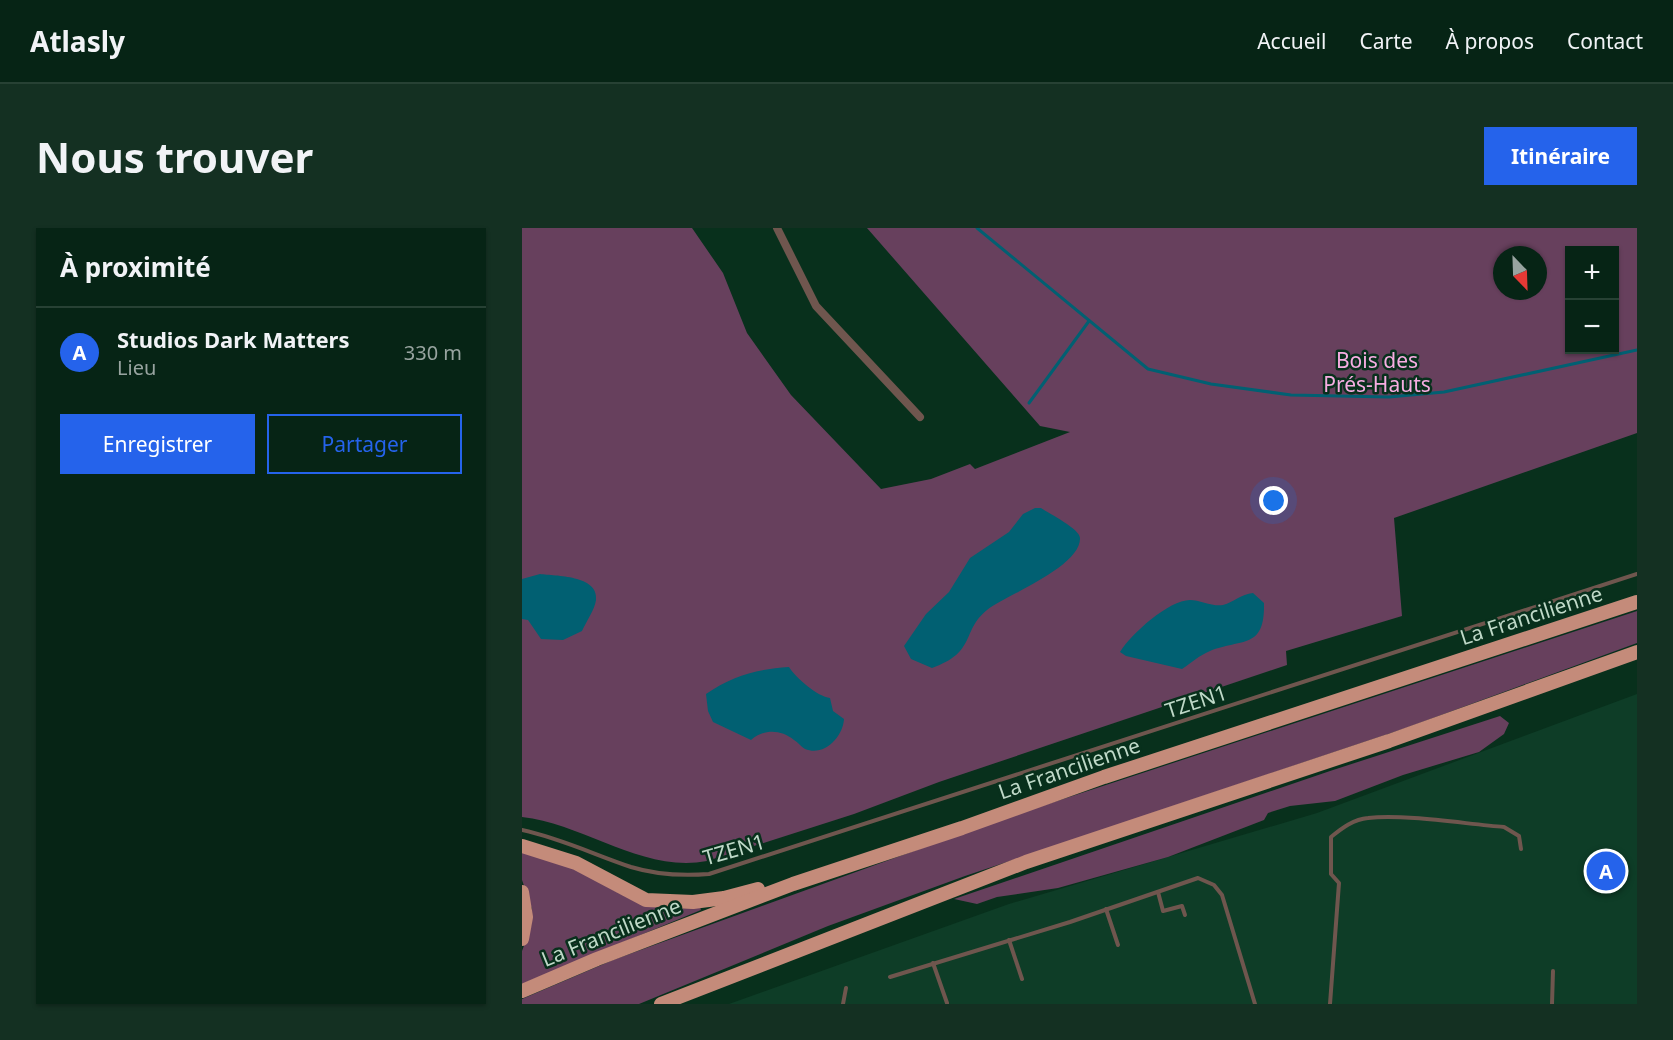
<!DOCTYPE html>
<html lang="fr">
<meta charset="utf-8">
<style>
body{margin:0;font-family:"Noto Sans",sans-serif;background:#143022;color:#f1f3f6}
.controls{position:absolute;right:18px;top:18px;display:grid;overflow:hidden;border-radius:0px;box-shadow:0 2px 4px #0004}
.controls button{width:54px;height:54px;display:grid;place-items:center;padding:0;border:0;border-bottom:2px solid #274134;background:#062415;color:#f1f3f6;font:30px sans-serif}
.compass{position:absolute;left:971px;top:18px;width:54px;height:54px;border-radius:50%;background:#062415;box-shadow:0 2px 4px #0004;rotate:157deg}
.you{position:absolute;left:752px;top:273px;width:21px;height:21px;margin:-15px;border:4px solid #fff;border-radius:50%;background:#1a73e8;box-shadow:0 0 0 9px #1a73e833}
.badge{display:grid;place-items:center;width:39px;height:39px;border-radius:50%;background:#2563eb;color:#fff;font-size:20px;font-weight:700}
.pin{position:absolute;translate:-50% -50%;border:3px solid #fff;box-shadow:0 2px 6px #0006}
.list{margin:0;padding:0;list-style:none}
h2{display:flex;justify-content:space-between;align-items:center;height:78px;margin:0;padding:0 24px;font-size:26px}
h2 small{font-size:20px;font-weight:400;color:#98a4a0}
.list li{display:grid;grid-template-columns:39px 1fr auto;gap:18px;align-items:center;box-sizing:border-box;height:90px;padding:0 24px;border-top:2px solid #274134}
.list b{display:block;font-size:22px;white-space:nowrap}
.list p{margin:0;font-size:20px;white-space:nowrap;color:#98a4a0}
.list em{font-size:20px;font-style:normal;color:#98a4a0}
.actions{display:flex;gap:12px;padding:18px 24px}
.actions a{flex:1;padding:14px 0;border:2px solid #2563eb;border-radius:0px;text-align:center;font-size:21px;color:#2563eb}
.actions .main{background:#2563eb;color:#fff}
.map{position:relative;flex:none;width:1115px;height:776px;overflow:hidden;border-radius:0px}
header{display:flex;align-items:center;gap:36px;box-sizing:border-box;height:84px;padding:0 30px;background:#062415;border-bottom:2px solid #274134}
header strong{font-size:28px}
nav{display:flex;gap:33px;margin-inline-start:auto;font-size:21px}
.intro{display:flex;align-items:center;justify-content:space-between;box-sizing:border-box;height:144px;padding:0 36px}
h1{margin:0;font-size:42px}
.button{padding:15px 27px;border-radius:0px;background:#2563eb;color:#fff;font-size:21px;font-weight:700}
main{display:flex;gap:36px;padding:0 36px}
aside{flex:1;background:#062415;border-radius:0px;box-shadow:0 2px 4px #0004}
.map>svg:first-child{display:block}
.built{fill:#0e3d27}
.green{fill:#67405d;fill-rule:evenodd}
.water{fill:#016072}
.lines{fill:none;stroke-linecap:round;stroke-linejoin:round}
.stream{stroke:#016072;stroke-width:3}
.service{stroke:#6f564e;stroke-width:4}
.minor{stroke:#6f564e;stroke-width:8}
.trunk{stroke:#c48b7a;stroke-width:14}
.labels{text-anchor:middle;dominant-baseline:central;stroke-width:5;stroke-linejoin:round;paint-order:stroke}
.park-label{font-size:21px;fill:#f7ade2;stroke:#08301c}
.street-label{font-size:21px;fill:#bfd9c8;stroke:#08301c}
</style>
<header>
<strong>Atlasly</strong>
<nav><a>Accueil</a><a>Carte</a><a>À propos</a><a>Contact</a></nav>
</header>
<div class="intro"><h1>Nous trouver</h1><a class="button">Itinéraire</a></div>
<main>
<aside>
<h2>À proximité<small></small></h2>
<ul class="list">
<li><span class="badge">A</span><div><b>Studios Dark Matters</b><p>Lieu</p></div><em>330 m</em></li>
</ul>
<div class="actions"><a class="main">Enregistrer</a><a>Partager</a></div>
</aside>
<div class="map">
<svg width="1115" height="776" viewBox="0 0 1115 776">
<rect width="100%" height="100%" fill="#08301c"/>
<path class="built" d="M 1115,466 L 1115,776 L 207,776 L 487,676 L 795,585 Z"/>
<g class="green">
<path d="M 0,0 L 170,0 L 201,45 L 225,105 L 269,167 L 359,261 L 409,251 L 448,236 L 453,241 L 548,204 L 518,198 L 345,0 L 1115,0 L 1115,205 L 872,290 L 880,388 L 764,423 L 765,437 L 417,554 L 332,586 L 185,633 C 120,645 63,596 0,589 ZM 1048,22 L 1092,22 L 1092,122 L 1048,122 ZM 980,27 L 1016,27 L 1016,63 L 980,63 Z"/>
<path d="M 1115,383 L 1115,415 L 884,500 L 443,648 L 306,698 L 117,776 L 0,776 L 0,771 L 91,732 L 483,590 Z"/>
<path d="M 978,488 L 987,495 L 982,506 L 957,524 L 881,547 L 813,573 L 768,578 L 746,585 L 742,592 L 646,629 L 536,660 L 475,669 L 455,676 L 432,671 L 808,543 Z"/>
<path d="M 0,623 C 18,629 40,634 57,643 C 105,668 120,686 178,679 L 179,682 L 0,756 L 0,723 L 9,699 L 10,681 L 0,652 Z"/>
</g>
<g class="water">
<path d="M 513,280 L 519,280 C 528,286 558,301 558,310 C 559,339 484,367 465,382 C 439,403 455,424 410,440 L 389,431 L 382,418 L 404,386 L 427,364 L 448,330 L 487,304 L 501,286 Z"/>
<path d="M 18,346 C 33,348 77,347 74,372 C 73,381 64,394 60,403 L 41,412 L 19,411 L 6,392 L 0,391 L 0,351 Z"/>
<path d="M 731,365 L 742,375 C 743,422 720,410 688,423 C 678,427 669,435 660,441 L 604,428 L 598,424 C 609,406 647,372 668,372 C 678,372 691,379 701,377 C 712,374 719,366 731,365 Z"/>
<path d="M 267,439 C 273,449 296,469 308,470 L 311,483 L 322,491 C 321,509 302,529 283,521 C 279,519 276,514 272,512 C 259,501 241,501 229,512 L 191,494 L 186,483 L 184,466 C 210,448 235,441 267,439 Z"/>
</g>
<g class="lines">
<g class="stream">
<path d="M 455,0 L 626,141 L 689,156 L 769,167 L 867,169 L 922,164 L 1115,122"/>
<path d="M 507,175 L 567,93"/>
</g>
<g class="service">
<path d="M 0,602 C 38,610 73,627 109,639 C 135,647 161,648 187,646 L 1115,346"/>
<path d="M 636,664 L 641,683 L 660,678 L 663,687"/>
<path d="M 584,681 L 596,717"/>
<path d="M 487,712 L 500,751"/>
<path d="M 411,735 L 425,775"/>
<path d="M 368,749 L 548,694 L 676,650 L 692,657 L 700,667 L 733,776"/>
<path d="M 321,776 L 324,760"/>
<path d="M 808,776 L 817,655 L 809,646 L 809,609 C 820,600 832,591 846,590 C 884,586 943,596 982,599 L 997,608 L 999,621"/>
<path d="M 1030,776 L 1031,743"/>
</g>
<path class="minor" d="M 255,0 L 294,78 L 398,189"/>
<g class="trunk">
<path d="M 0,618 L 54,635 L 124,672 L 171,674 L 202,670 L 236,661"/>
<path d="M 0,664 L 4,689 L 0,711"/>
<path d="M 0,763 L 75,731 L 271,656 L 440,600 L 582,549 L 1115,374"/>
<path d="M 139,776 L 504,634 L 867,513 L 1115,424"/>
</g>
</g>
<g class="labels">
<g class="park-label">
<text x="855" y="132">Bois des<tspan x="855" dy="24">Prés-Hauts</tspan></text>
</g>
<g class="street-label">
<text transform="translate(1009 387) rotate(-18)">La Francilienne</text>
<text transform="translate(674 473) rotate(-18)">TZEN1</text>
<text transform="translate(547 540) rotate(-19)">La Francilienne</text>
<text transform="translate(212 621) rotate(-16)">TZEN1</text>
<text transform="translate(89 704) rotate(-22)">La Francilienne</text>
</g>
</g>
</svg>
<div class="controls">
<button>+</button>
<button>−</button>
</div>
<svg class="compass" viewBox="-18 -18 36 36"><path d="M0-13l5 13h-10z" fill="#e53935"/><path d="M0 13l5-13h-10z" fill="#98a4a0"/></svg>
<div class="you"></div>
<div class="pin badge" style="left:1084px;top:643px">A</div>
</div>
</main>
